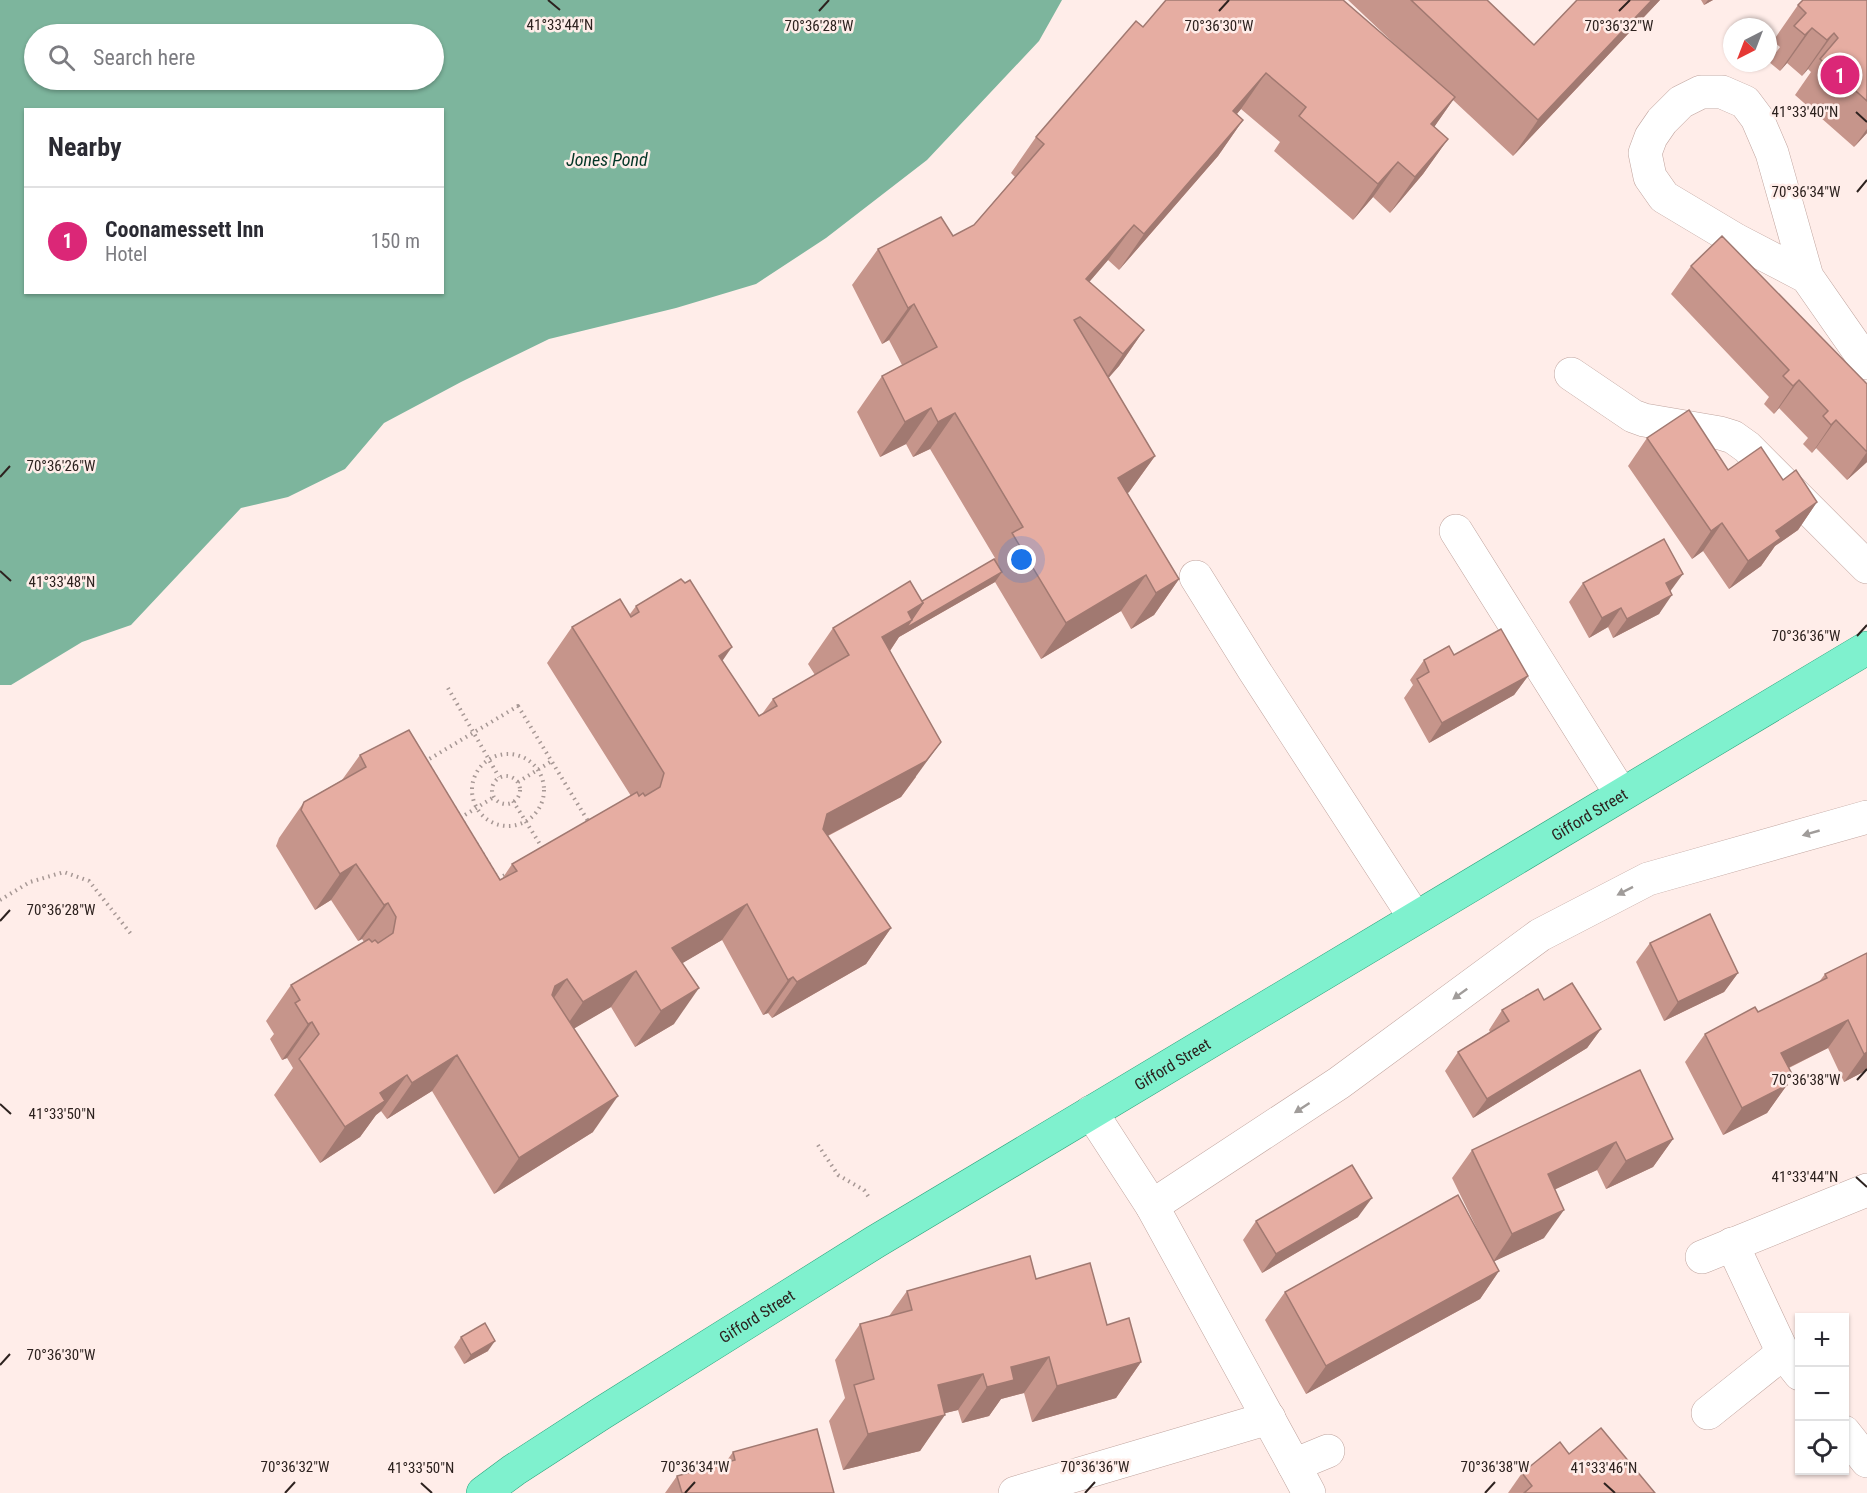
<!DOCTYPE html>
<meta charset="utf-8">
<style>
body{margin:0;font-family:"Roboto Condensed",sans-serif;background:#f7f7f7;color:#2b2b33}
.controls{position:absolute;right:18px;bottom:18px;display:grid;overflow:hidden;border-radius:0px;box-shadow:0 2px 4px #0004}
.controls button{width:54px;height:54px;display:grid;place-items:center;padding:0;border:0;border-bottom:2px solid #e1e1e2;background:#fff;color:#2b2b33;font:30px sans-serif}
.compass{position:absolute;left:1723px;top:18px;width:54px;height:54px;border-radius:50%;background:#fff;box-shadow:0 2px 4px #0004;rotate:222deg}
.you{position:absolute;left:1022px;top:560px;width:21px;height:21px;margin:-15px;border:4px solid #fff;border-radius:50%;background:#1a73e8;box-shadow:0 0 0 9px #1a73e833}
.badge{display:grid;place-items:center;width:39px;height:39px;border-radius:50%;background:#db2777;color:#fff;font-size:20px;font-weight:700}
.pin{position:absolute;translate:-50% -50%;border:3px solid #fff;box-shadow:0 2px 6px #0006}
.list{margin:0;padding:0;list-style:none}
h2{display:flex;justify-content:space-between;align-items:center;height:78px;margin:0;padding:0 24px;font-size:26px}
h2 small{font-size:20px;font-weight:400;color:#7c7c81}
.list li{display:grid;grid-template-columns:39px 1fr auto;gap:18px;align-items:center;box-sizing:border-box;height:108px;padding:0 24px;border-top:2px solid #e1e1e2}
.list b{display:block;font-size:22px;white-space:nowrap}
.list p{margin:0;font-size:20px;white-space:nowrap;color:#7c7c81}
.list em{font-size:20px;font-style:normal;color:#7c7c81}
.icon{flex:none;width:33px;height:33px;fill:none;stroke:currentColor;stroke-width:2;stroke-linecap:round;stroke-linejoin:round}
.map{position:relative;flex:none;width:1867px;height:1493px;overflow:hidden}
.search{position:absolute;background:#fff;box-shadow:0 2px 4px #0004;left:24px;top:24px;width:420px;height:66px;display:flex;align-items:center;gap:15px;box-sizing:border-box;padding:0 21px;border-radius:33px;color:#7c7c81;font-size:22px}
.panel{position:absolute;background:#fff;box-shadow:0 2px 4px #0004;left:24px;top:108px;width:420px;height:186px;border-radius:0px}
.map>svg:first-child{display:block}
.water{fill:#7db59d;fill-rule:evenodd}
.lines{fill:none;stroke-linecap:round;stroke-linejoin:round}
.minor-casing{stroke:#c0a49e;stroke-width:34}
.major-casing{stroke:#2ba37c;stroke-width:34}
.path{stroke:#a79895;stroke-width:4;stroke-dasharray:1.5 4.5;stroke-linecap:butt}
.minor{stroke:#fff;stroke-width:33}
.major{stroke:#7ff1ce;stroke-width:33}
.wall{fill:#c6958b}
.shaded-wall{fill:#a17971}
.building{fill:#e6ada2;stroke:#a17971;stroke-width:1.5}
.oneway{fill:#a09c9a}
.ticks{fill:none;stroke:#2d221f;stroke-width:2}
.labels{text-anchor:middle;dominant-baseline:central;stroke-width:5;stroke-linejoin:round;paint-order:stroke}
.street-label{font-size:16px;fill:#2d221f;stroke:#ffede9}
.water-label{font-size:18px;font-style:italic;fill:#033626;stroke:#ffede9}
.ticks-label{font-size:15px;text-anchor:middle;fill:#2d221f;stroke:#ffede9;stroke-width:5;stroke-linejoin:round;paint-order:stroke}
</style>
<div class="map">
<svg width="1867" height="1493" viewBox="0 0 1867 1493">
<rect width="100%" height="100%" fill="#ffede9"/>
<path class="water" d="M 0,0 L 1062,0 L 1039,41 L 927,160 L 826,238 L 756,284 L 676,308 L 549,339 L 461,382 L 384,423 L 345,469 L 288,497 L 241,508 L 131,625 L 82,642 L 11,685 L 0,685 ZM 34,34 L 434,34 L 434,80 L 34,80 ZM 26,110 L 442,110 L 442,292 L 26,292 Z"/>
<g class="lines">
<g class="minor-casing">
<g id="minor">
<path d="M 1807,277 L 1736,240 L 1664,197 L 1650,177 L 1645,153 L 1651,137 L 1662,121 L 1681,102 L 1701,92 L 1722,92 L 1745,102 L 1757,118 L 1772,153 L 1807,277 L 1867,363"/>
<path d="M 1571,374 L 1633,416 L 1644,420 L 1720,433 L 1733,437 L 1747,447 L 1867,567"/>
<path d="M 1456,531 L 1621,794"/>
<path d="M 1196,577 L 1254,670 L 1415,918"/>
<path d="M 1091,1112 L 1152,1206 L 1294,1465 L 1328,1451"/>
<path d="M 1152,1206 L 1339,1083 L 1540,935 L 1648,879 L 1867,817"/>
<path d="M 1732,1244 L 1783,1353 L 1800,1374"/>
<path d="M 1702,1257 L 1867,1190"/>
<path d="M 1708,1413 L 1783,1353"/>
<path d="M 1844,1432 L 1867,1461"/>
<path d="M 1294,1465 L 1309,1493"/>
<path d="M 1015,1493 L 1269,1418"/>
</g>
</g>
<g class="major-casing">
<g id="major">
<path id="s1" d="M 483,1493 L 514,1470 L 602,1413 L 875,1242 L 1867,648"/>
</g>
</g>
<g class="path">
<path d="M 448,688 L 499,777"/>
<path d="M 518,706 L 591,826 L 498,879 L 426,761 Z"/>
<circle cx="508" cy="790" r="36"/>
<circle cx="506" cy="790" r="14"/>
<path d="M 518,782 L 552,761"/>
<path d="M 513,801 L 543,849"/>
<path d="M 460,818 L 494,797"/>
<path d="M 0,900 L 30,882 L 64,872 L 89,881 L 131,934"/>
<path d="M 818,1145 L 838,1175 L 864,1190 L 870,1199"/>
</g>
<use href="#minor" class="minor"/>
<use href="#major" class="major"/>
</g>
<g class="wall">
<path d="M 1348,0 L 1487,0 L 1534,45 L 1577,0 L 1660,0 L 1513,156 L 1453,100 L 1434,127 L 1448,139 L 1423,174 L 1390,213 L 1373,197 L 1353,220 L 1274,151 L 1280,142 L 1241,109 L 1237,114 L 1243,120 L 1218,156 L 1119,270 L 1108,260 L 1089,282 L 1144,330 L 1119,366 L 1108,378 L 1155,456 L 1129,492 L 1127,494 L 1179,579 L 1154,615 L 1131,629 L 1121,611 L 1041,659 L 995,582 L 899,637 L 890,651 L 916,777 L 901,797 L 828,836 L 891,928 L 866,964 L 772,1018 L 768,1013 L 763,1015 L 722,940 L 682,963 L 674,1024 L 635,1047 L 611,1007 L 574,1028 L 593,1132 L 494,1194 L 432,1091 L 387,1119 L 381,1111 L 376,1115 L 360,1137 L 320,1163 L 274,1095 L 293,1068 L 287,1058 L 282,1060 L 270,1039 L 274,1034 L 266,1021 L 291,985 L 364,942 L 362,939 L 358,941 L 331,900 L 315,910 L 276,846 L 279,838 L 304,802 L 342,780 L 360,755 L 500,880 L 502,879 L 512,864 L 631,796 L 547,663 L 572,627 L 630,614 L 636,606 L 722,661 L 759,716 L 762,714 L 773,699 L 815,675 L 808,664 L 833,628 L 922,601 L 994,559 L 995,558 L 930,449 L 913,457 L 906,444 L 880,457 L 857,412 L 882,376 L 902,365 L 889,340 L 882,344 L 852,285 L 878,249 L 953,236 L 974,225 L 1015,177 L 1011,173 L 1036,137 L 1143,27 L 1402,51 Z"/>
<path d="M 1701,0 L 1713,0 L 1704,5 Z"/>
<path d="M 1867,0 L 1867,133 L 1854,147 L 1795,95 L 1811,72 L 1808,69 L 1802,76 L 1787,63 L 1780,71 L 1769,62 L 1780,47 L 1773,41 L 1798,5 Z"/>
<path d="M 1691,266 L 1867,384 L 1867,462 L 1847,480 L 1816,448 L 1812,453 L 1803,444 L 1808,438 L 1779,408 L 1774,414 L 1764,404 L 1769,397 L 1671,294 Z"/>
<path d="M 1647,438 L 1728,470 L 1783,480 L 1817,502 L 1798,530 L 1775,546 L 1761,566 L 1729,589 L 1703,551 L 1692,559 L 1628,466 Z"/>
<path d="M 1583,583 L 1671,591 L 1659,614 L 1613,638 L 1608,627 L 1589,638 L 1569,602 Z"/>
<path d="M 1454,655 L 1528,676 L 1514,695 L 1429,743 L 1404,698 L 1413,685 L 1410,680 L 1424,660 Z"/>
<path d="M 1650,943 L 1738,973 L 1724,992 L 1664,1021 L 1636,962 Z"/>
<path d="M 1867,953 L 1867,1070 L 1844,1082 L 1828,1048 L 1789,1068 L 1792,1074 L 1786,1083 L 1787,1085 L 1767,1113 L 1723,1135 L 1685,1062 L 1705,1034 L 1758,1012 L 1819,982 L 1825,974 Z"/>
<path d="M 1544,1000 L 1601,1029 L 1587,1048 L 1473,1118 L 1445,1071 L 1458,1052 L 1490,1032 L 1489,1030 L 1502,1010 Z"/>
<path d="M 1673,1139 L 1653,1167 L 1606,1189 L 1597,1170 L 1555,1189 L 1544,1238 L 1494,1261 L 1499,1271 L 1480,1299 L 1306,1394 L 1265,1320 L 1285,1292 L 1478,1231 L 1452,1178 L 1472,1150 Z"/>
<path d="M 1358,1217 L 1262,1273 L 1243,1240 L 1256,1221 Z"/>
<path d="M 1036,1279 L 1107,1325 L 1141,1362 L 1116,1398 L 1032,1422 L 1024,1393 L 1001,1399 L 989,1416 L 962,1423 L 958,1410 L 945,1413 L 920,1451 L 843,1470 L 829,1421 L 845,1398 L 835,1360 L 860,1324 L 889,1316 L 907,1291 Z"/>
<path d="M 461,1337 L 488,1351 L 464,1364 L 454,1347 Z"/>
<path d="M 733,1452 L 834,1493 L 665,1493 L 677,1476 L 725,1463 Z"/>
<path d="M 1569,1454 L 1655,1493 L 1508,1493 L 1522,1473 Z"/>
</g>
<g class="shaded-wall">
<path d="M 1652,0 L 1660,0 L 1513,156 L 1538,120 Z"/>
<path d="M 1708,0 L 1713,0 L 1704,5 Z"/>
<path d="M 1812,28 L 1787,63 L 1780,71 L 1805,35 Z"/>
<path d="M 1834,33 L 1808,69 L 1802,76 L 1827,40 Z"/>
<path d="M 1266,73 L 1241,109 L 1208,147 L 1233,111 Z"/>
<path d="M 1455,97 L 1430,133 L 1431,124 Z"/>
<path d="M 1243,120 L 1218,156 L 1119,270 L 1144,234 Z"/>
<path d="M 1867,129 L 1867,133 L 1854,147 Z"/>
<path d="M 1448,139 L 1423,174 L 1390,213 L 1415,177 Z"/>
<path d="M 1398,162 L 1373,197 L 1353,220 L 1378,184 Z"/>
<path d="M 1134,225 L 1108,260 L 1061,315 L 1086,279 Z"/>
<path d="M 914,304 L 889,340 L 882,344 L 908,308 Z"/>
<path d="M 1144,330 L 1119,366 L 1098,390 L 1123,354 Z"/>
<path d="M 1799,380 L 1779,408 L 1774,414 L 1793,386 Z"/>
<path d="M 931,408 L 906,444 L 880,457 L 905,422 Z"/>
<path d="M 955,413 L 930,449 L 913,457 L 938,422 Z"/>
<path d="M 1836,420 L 1816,448 L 1812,453 L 1831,425 Z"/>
<path d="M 1867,452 L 1867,462 L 1847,480 Z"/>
<path d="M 1155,456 L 1129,492 L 1093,514 L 1118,478 Z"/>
<path d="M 1817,502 L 1798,530 L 1775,546 L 1761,566 L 1729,589 L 1748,561 L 1776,531 Z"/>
<path d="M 1722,523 L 1703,551 L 1692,559 L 1711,531 Z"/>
<path d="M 1002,572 L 995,582 L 899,637 L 887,655 L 882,637 L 908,612 L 923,603 Z"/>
<path d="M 1683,574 L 1669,593 L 1666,583 Z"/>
<path d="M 1146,575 L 1121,611 L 1041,659 L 1066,623 Z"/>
<path d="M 1179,579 L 1154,615 L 1131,629 L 1156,593 Z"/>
<path d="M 1672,595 L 1659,614 L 1613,638 L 1627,619 Z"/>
<path d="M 1621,608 L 1608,627 L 1589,638 L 1602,618 Z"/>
<path d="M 732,647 L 707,683 L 719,656 Z"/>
<path d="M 1528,676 L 1514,695 L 1429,743 L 1442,723 Z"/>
<path d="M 941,742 L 901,797 L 802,849 L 827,814 Z"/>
<path d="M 356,864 L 331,900 L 315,910 L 340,874 Z"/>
<path d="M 388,903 L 362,939 L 358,941 L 384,905 Z"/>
<path d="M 747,904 L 722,940 L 647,984 L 672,948 Z"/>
<path d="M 891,928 L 866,964 L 772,1018 L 797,982 Z"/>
<path d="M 636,971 L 611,1007 L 558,1038 L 583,1002 Z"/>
<path d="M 1738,973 L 1724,992 L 1664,1021 L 1678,1002 Z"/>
<path d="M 793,977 L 768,1013 L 763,1015 L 788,980 Z"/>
<path d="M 567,979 L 542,1015 L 555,986 Z"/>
<path d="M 699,988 L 674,1024 L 635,1047 L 661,1011 Z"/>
<path d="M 1848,1020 L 1828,1048 L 1761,1081 L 1781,1053 Z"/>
<path d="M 312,1022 L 287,1058 L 282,1060 L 308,1024 Z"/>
<path d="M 1601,1029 L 1587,1048 L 1473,1118 L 1487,1099 Z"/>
<path d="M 1867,1052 L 1867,1070 L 1844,1082 L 1864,1054 Z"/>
<path d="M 457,1055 L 432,1091 L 387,1119 L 412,1083 Z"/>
<path d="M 1792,1074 L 1784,1086 L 1787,1085 L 1767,1113 L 1723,1135 L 1742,1108 Z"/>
<path d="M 407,1075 L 381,1111 L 376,1115 L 360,1137 L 320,1163 L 345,1127 L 380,1093 Z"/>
<path d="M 618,1096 L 593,1132 L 494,1194 L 519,1158 Z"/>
<path d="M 1673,1139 L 1653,1167 L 1606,1189 L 1626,1161 Z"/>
<path d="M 1616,1142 L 1597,1170 L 1528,1202 L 1548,1174 Z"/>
<path d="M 1372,1198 L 1358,1217 L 1262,1273 L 1276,1254 Z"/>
<path d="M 1564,1210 L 1544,1238 L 1493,1262 L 1512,1234 Z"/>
<path d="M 1499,1271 L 1480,1299 L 1306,1394 L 1326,1366 Z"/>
<path d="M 495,1341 L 488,1351 L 464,1364 L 471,1355 Z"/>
<path d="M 1049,1357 L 1024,1393 L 1001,1399 L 989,1416 L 962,1423 L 987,1387 L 1011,1367 Z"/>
<path d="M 1141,1362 L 1116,1398 L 1032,1422 L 1057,1386 Z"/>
<path d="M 983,1374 L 958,1410 L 913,1421 L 938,1385 Z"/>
<path d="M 945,1415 L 920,1451 L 843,1470 L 868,1434 Z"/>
</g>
<g class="building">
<path d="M 1166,0 L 1343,0 L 1455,97 L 1431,124 L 1448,139 L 1415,177 L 1398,162 L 1378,184 L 1299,116 L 1306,107 L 1266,73 L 1233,111 L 1243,120 L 1144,234 L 1134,225 L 1086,279 L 1144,330 L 1123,354 L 1080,317 L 1074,320 L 1155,456 L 1118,478 L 1179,579 L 1156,593 L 1146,575 L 1066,623 L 1012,533 L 1023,527 L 955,413 L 938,422 L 931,408 L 905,422 L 882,376 L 937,347 L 914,304 L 908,308 L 878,249 L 941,217 L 953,236 L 974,225 L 1044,144 L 1036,137 L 1136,21 L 1143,27 Z"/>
<path d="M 1411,0 L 1487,0 L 1534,45 L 1577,0 L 1652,0 L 1538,120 Z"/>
<path d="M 1803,0 L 1867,0 L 1867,101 L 1820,59 L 1838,38 L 1834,33 L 1827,40 L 1812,28 L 1805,35 L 1794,26 L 1806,13 L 1798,5 Z"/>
<path d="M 1722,236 L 1867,384 L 1867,452 L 1836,420 L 1831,425 L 1823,416 L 1828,411 L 1799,380 L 1793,386 L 1783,376 L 1789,370 L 1691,266 Z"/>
<path d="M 1689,410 L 1728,470 L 1761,447 L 1783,480 L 1796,470 L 1817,502 L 1776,531 L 1781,538 L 1748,561 L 1722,523 L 1711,531 L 1647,438 Z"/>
<path d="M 1664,539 L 1683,574 L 1666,583 L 1672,595 L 1627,619 L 1621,608 L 1602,618 L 1583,583 Z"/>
<path d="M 994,559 L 1002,572 L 906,628 L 923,603 L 922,601 Z"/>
<path d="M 681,579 L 685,583 L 690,580 L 732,647 L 719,656 L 759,716 L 777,706 L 773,699 L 849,655 L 833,628 L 910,581 L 923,603 L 908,612 L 912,620 L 882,637 L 941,742 L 926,761 L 827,814 L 823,829 L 891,928 L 797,982 L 793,977 L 788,980 L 747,904 L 672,948 L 699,988 L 661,1011 L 636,971 L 583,1002 L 567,979 L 555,986 L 552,995 L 618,1096 L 519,1158 L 457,1055 L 412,1083 L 407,1075 L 380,1093 L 385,1101 L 345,1127 L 299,1059 L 319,1034 L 312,1022 L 308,1024 L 295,1003 L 300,1000 L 291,985 L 369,939 L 372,942 L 375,940 L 378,943 L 393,933 L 396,917 L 388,903 L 384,905 L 356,864 L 340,874 L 301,810 L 304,802 L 366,767 L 360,755 L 409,730 L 500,880 L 517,871 L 512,864 L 637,792 L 639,796 L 643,793 L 645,796 L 660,787 L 664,773 L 572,627 L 620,599 L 631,617 L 639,612 L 636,606 Z"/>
<path d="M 1501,629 L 1528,676 L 1442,723 L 1417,679 L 1429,672 L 1424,660 L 1449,646 L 1454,655 Z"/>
<path d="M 1710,914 L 1738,973 L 1678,1002 L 1650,943 Z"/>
<path d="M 1867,953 L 1867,1052 L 1864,1054 L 1848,1020 L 1781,1053 L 1792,1074 L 1784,1079 L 1787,1085 L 1742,1108 L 1705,1034 L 1755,1007 L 1758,1012 L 1827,978 L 1825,974 Z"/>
<path d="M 1572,983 L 1601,1029 L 1487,1099 L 1458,1052 L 1509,1021 L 1502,1010 L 1538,989 L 1544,1000 Z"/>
<path d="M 1640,1070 L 1673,1139 L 1626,1161 L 1616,1142 L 1548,1174 L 1564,1210 L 1512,1234 L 1472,1150 Z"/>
<path d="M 1352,1165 L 1372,1198 L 1276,1254 L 1256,1221 Z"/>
<path d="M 1458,1195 L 1499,1271 L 1326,1366 L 1285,1292 Z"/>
<path d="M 1030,1256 L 1036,1279 L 1090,1263 L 1107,1325 L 1129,1318 L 1141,1362 L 1057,1386 L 1049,1357 L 1011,1367 L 1014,1380 L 987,1387 L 983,1374 L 938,1385 L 945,1415 L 868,1434 L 854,1385 L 874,1379 L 860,1324 L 912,1310 L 907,1291 Z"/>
<path d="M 485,1323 L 495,1341 L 471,1355 L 461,1337 Z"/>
<path d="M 1601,1428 L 1655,1493 L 1524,1493 L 1532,1486 L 1522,1473 L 1560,1442 L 1569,1454 Z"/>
<path d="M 817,1429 L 834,1493 L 682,1493 L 677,1476 L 735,1460 L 733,1452 Z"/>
</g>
<defs><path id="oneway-solid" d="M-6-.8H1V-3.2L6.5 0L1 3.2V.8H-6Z" transform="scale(1.5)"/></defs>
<g class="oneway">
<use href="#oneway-solid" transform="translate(1811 833) rotate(164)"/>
<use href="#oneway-solid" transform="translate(1625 891) rotate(153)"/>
<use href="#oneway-solid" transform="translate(1460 994) rotate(144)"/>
<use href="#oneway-solid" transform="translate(1302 1108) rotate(147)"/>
</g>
<path class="ticks" d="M 548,0 L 560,10M 819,11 L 829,0M 1219,11 L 1229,0M 1619,11 L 1630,0M 1856,112 L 1867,122M 1857,192 L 1867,180M 0,477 L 10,466M 0,571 L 11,581M 1857,636 L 1867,625M 0,921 L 10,910M 1857,1080 L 1867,1069M 0,1104 L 11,1114M 1856,1177 L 1867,1187M 0,1365 L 10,1354M 421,1483 L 432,1493M 1604,1483 L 1615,1493M 285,1493 L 295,1482M 685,1493 L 695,1482M 1085,1493 L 1095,1482M 1485,1493 L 1495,1482"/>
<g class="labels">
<g class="street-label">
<text stroke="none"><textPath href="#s1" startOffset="1298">Gifford Street</textPath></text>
<text stroke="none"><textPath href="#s1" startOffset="812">Gifford Street</textPath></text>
<text stroke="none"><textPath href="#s1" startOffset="326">Gifford Street</textPath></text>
</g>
<g class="water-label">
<text x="607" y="159">Jones Pond</text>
</g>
</g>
<g class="ticks-label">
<text x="560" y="30">41°33'44"N</text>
<text x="819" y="31">70°36'28"W</text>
<text x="1219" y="31">70°36'30"W</text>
<text x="1619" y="31">70°36'32"W</text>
<text x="1805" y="117">41°33'40"N</text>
<text x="1806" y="197">70°36'34"W</text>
<text x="61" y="471">70°36'26"W</text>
<text x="62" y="587">41°33'48"N</text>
<text x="1806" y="641">70°36'36"W</text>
<text x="61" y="915">70°36'28"W</text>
<text x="1806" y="1085">70°36'38"W</text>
<text x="62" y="1119">41°33'50"N</text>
<text x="1805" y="1182">41°33'44"N</text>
<text x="61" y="1360">70°36'30"W</text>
<text x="295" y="1472">70°36'32"W</text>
<text x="695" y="1472">70°36'34"W</text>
<text x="1095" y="1472">70°36'36"W</text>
<text x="1495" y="1472">70°36'38"W</text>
<text x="421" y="1473">41°33'50"N</text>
<text x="1604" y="1473">41°33'46"N</text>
</g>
</svg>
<div class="controls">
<button>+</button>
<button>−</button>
<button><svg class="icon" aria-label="locate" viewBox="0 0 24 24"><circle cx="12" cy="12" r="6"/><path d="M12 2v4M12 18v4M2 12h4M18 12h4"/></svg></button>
</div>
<svg class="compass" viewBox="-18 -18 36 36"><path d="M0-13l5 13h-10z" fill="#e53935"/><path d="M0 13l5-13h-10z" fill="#7c7c81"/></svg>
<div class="you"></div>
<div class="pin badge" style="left:1840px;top:75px">1</div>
<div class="search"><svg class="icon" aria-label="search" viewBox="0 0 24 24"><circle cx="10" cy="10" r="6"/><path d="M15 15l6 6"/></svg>Search here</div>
<section class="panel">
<h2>Nearby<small></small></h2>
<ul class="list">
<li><span class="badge">1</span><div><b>Coonamessett Inn</b><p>Hotel</p></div><em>150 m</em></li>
</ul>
</section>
</div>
